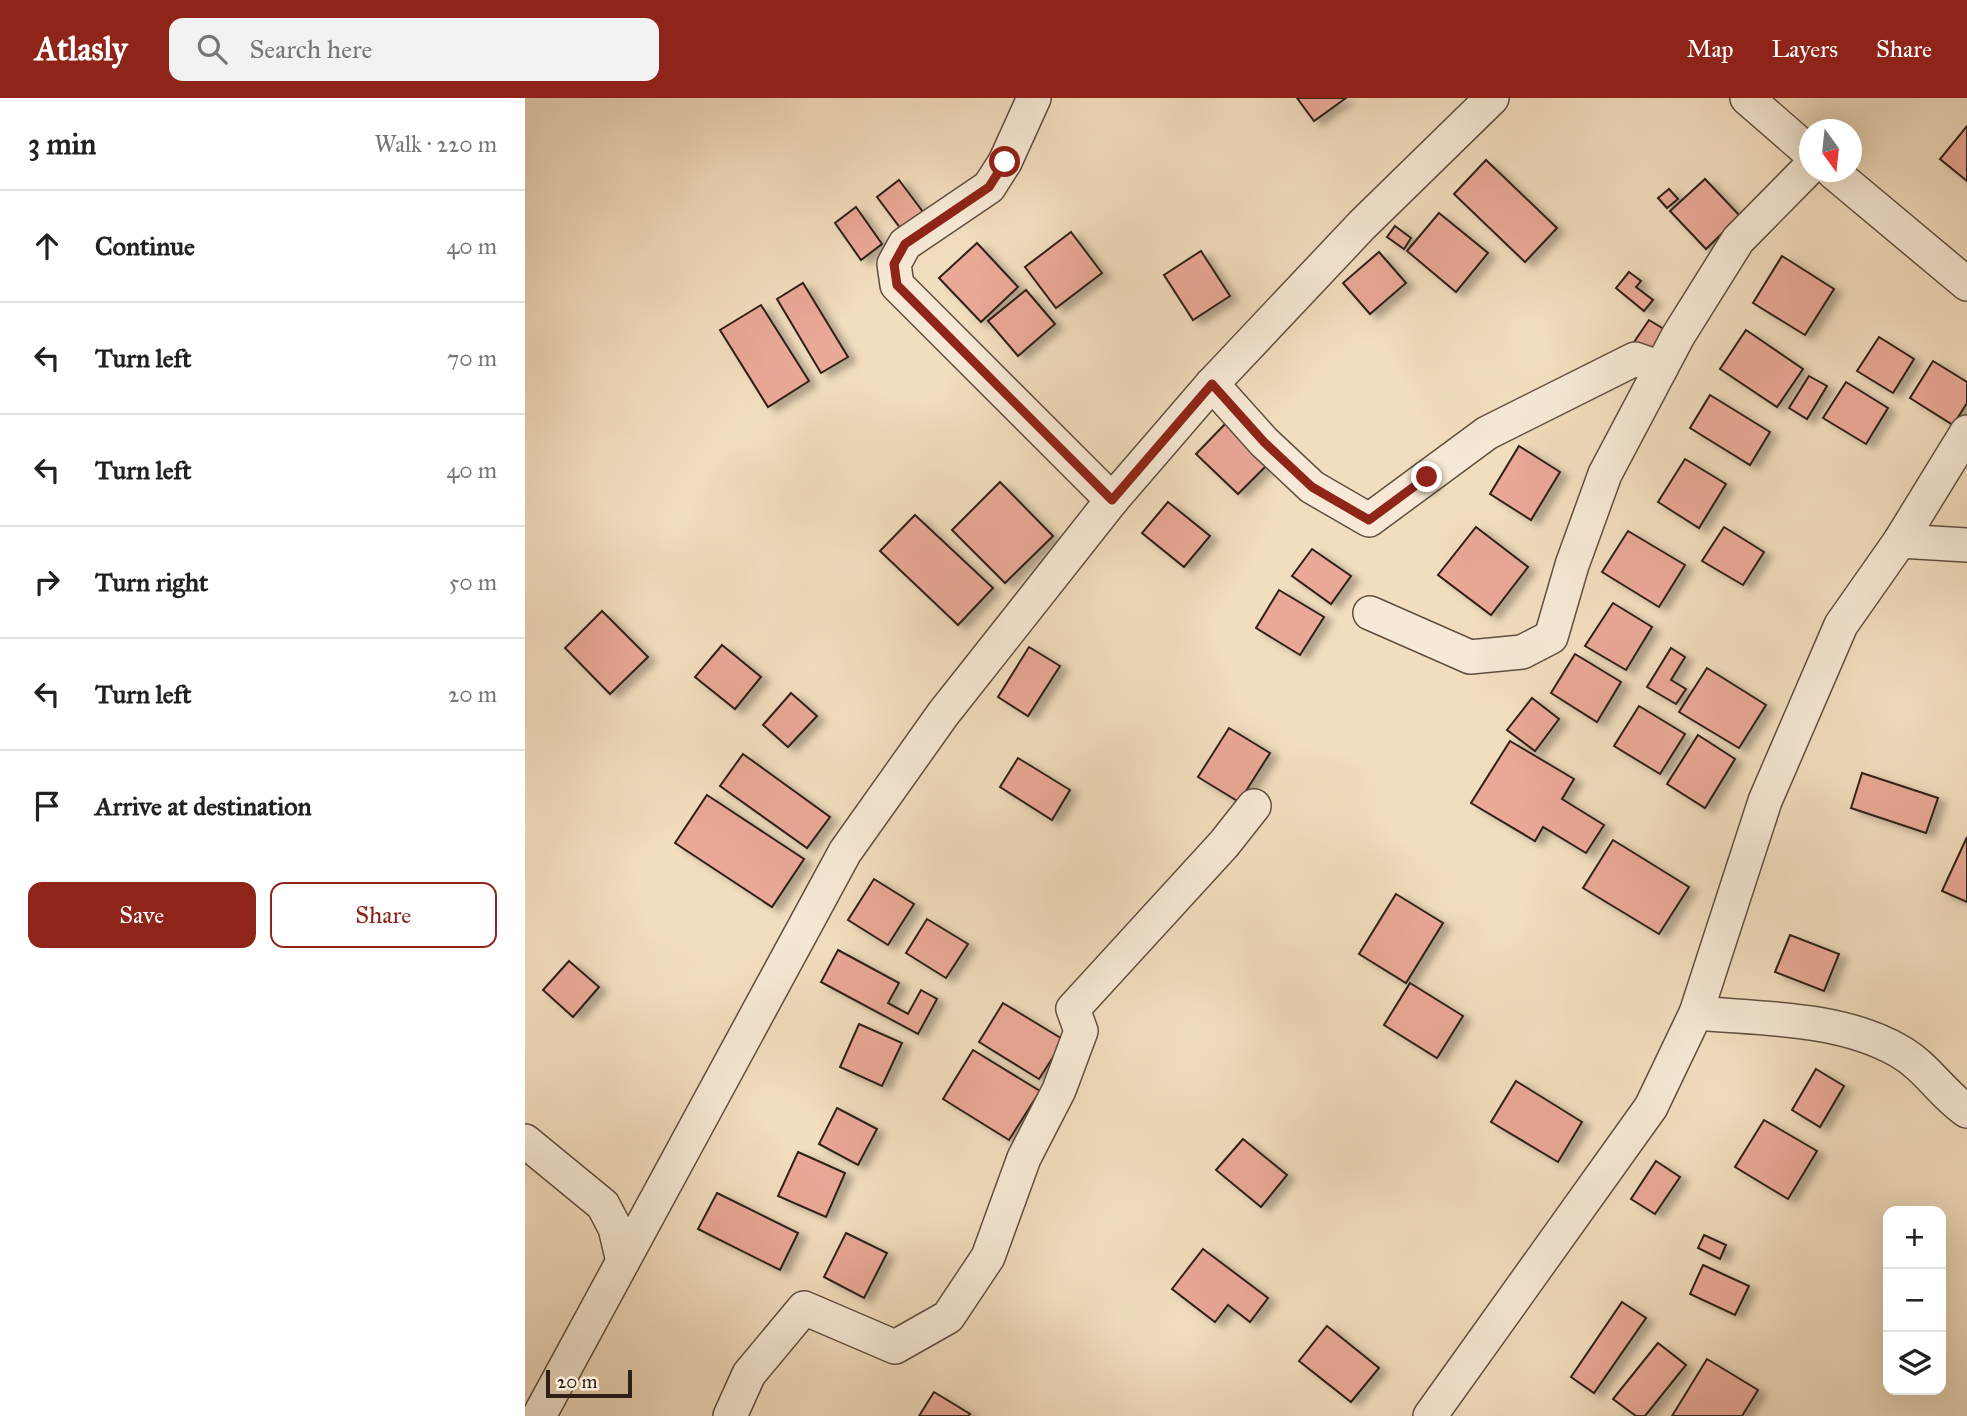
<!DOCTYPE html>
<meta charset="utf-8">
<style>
body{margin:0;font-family:"IM FELL Great Primer",serif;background:#f2f2f2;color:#222}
.controls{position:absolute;right:21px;bottom:21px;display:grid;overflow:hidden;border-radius:14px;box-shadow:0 7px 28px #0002}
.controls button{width:63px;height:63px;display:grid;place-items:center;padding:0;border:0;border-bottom:2px solid #e0e0e0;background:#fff;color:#222;font:35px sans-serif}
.compass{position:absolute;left:1274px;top:21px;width:63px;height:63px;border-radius:50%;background:#fff;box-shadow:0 7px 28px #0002;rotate:165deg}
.scale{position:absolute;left:21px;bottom:18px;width:86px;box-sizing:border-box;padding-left:7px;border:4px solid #2f2016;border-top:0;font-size:19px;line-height:24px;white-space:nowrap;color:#2f2016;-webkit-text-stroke:5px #f7e9d5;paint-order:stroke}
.stop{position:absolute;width:21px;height:21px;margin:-16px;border:5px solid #8f2418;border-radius:50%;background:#fff}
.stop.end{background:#8f2418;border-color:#fff;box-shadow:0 2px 7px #0008}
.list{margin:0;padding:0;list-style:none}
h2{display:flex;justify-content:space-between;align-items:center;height:91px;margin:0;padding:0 28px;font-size:30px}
h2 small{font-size:23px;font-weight:400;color:#767676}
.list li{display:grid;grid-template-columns:46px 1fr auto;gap:21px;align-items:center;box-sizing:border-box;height:112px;padding:0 28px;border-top:2px solid #e0e0e0}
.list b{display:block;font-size:26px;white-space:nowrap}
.list em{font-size:23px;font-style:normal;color:#767676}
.actions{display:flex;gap:14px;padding:21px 28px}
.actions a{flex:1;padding:16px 0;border:2px solid #8f2418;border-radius:14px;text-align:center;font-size:24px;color:#8f2418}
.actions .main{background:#8f2418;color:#fff}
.icon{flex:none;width:38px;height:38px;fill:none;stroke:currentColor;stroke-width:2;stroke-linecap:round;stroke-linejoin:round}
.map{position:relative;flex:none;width:1442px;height:1318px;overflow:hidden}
header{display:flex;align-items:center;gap:42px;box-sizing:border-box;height:98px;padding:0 35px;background:#8f2418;color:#fff}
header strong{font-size:33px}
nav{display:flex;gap:38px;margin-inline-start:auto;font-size:24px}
.search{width:490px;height:63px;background:#f2f2f2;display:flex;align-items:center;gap:18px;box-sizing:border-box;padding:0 24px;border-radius:14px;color:#767676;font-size:26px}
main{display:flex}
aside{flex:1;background:#fff}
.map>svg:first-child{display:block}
.building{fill:#eaa897;stroke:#2f2016;stroke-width:2;filter:url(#shadow)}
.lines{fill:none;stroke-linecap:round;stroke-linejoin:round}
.minor-casing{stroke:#604f40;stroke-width:36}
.minor{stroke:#f7e9d5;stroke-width:33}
.route{stroke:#8f2418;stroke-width:9}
</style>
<header>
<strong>Atlasly</strong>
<div class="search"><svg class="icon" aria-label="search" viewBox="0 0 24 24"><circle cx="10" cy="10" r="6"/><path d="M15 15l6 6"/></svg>Search here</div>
<nav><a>Map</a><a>Layers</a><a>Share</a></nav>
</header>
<main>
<aside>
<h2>3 min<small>Walk · 220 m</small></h2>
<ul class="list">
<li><svg class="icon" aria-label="ahead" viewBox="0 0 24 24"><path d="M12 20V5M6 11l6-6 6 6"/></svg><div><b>Continue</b></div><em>40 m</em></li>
<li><svg class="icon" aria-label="left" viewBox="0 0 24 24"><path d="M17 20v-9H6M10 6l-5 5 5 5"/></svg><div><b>Turn left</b></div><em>70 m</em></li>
<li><svg class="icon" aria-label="left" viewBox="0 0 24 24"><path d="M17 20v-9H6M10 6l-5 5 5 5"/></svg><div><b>Turn left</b></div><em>40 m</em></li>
<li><svg class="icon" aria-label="right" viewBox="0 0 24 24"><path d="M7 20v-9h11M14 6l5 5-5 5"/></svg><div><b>Turn right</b></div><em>50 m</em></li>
<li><svg class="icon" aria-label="left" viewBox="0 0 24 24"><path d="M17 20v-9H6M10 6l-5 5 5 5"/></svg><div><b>Turn left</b></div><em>20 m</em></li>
<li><svg class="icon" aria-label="arrive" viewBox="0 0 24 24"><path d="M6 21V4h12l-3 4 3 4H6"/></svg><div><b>Arrive at destination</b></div></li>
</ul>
<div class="actions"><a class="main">Save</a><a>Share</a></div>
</aside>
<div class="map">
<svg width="1442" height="1318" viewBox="0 0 1442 1318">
<defs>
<filter id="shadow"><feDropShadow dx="8" dy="4.5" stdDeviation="3.5" flood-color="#0004"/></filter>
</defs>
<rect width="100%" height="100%" fill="#f2ddbe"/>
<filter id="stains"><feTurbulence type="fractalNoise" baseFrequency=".00286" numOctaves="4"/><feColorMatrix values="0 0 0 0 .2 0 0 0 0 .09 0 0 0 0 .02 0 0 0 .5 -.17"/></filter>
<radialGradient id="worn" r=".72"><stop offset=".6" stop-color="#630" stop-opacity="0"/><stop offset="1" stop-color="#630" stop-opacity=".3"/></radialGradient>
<g class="building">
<path d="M 772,0 L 821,0 L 789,23 Z"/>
<path d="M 1442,28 L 1442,83 L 1415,61 Z"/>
<path d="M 961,62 L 1032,130 L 1000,164 L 929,96 Z"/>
<path d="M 1180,81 L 1215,118 L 1181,151 L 1145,113 Z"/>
<path d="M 374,82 L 398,114 L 376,131 L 352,99 Z"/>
<path d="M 1144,91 L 1153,101 L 1142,110 L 1133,100 Z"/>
<path d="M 331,109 L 357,146 L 336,162 L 310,125 Z"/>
<path d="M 914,115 L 963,155 L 931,194 L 882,153 Z"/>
<path d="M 870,128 L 886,140 L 879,151 L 862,139 Z"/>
<path d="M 546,134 L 577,175 L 531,210 L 500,169 Z"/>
<path d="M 452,145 L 493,189 L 456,224 L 414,180 Z"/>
<path d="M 676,153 L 705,198 L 668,222 L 639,177 Z"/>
<path d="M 854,154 L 881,185 L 845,216 L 818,185 Z"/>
<path d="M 1257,158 L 1309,191 L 1280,237 L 1228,205 Z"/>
<path d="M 1104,174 L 1116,183 L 1111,189 L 1128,202 L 1119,213 L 1091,190 Z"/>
<path d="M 278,185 L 323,259 L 296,275 L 252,201 Z"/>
<path d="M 501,192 L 530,226 L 493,258 L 463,223 Z"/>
<path d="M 236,207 L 284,283 L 243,309 L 195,232 Z"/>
<path d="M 1124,222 L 1147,236 L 1130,262 L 1107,247 Z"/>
<path d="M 1221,232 L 1278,271 L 1252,309 L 1195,271 Z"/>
<path d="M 1354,239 L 1389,261 L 1368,295 L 1332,273 Z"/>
<path d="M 1408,263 L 1442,284 L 1442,305 L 1428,327 L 1385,300 Z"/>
<path d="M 1284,278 L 1302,288 L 1282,321 L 1264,310 Z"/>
<path d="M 1321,284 L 1363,310 L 1341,346 L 1298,320 Z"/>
<path d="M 1185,297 L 1245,334 L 1225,367 L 1165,330 Z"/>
<path d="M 703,323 L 746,363 L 713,396 L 671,356 Z"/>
<path d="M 994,348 L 1035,374 L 1006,422 L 965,396 Z"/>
<path d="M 1160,361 L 1201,386 L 1174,430 L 1133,404 Z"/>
<path d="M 475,384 L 528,438 L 480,485 L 427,432 Z"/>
<path d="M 643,404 L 685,438 L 659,469 L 617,435 Z"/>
<path d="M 390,417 L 468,490 L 433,527 L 355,453 Z"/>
<path d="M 951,429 L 1003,469 L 966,517 L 913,477 Z"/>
<path d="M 1199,429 L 1239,454 L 1218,487 L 1177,463 Z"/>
<path d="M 1103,433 L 1160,467 L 1134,509 L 1077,474 Z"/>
<path d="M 787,451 L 826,478 L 806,506 L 767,478 Z"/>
<path d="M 754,492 L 799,519 L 775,557 L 731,530 Z"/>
<path d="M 1088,505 L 1127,529 L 1101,572 L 1060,548 Z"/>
<path d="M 77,513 L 123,559 L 85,596 L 40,550 Z"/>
<path d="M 197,547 L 236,579 L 210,611 L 170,579 Z"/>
<path d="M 504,549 L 535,568 L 503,618 L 473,599 Z"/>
<path d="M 1146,550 L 1160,559 L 1146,582 L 1161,591 L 1151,606 L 1122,589 Z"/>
<path d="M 1050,556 L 1096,584 L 1072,624 L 1026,595 Z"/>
<path d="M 1182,570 L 1241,607 L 1214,650 L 1154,614 Z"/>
<path d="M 266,595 L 292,618 L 263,649 L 238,627 Z"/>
<path d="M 1007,600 L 1034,621 L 1010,653 L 982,632 Z"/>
<path d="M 1114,608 L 1160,636 L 1135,676 L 1089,648 Z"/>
<path d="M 704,630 L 745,655 L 714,704 L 673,679 Z"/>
<path d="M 1173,637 L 1210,661 L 1180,710 L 1142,686 Z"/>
<path d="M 985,643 L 1049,681 L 1037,701 L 1079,727 L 1061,755 L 1018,729 L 1010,743 L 946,705 Z"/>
<path d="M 218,656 L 305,719 L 282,750 L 195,688 Z"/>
<path d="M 493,660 L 545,692 L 527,722 L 475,689 Z"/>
<path d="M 1337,675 L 1413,700 L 1401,735 L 1326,710 Z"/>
<path d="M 182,697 L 279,761 L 247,809 L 150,745 Z"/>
<path d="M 1442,739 L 1442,804 L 1417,793 Z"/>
<path d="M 1088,742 L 1164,789 L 1134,836 L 1058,790 Z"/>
<path d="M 349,781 L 389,806 L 363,847 L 323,822 Z"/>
<path d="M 871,796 L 918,825 L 881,885 L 834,856 Z"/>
<path d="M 402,821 L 443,846 L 421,880 L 381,855 Z"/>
<path d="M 1265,837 L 1314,856 L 1299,893 L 1250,874 Z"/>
<path d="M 313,852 L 374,885 L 363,905 L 383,916 L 396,892 L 412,901 L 393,936 L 296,884 Z"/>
<path d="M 44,863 L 74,889 L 48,919 L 18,892 Z"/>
<path d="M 885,885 L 938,918 L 912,960 L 859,927 Z"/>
<path d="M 478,905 L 539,942 L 514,981 L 454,944 Z"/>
<path d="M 334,926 L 377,945 L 357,988 L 315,969 Z"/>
<path d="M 448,952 L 515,993 L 484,1042 L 418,1001 Z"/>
<path d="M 1291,971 L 1319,988 L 1295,1029 L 1267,1012 Z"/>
<path d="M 991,983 L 1057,1024 L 1033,1064 L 966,1024 Z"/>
<path d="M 312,1010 L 352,1031 L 333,1067 L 294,1046 Z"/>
<path d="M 1239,1022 L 1292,1053 L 1263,1101 L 1210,1069 Z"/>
<path d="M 718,1041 L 762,1077 L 736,1109 L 691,1072 Z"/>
<path d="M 273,1054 L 320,1075 L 301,1119 L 253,1098 Z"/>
<path d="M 1131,1063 L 1155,1079 L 1130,1116 L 1106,1101 Z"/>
<path d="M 192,1095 L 273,1135 L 255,1172 L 173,1131 Z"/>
<path d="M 321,1135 L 362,1155 L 339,1200 L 299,1179 Z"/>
<path d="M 1179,1137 L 1201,1147 L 1195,1161 L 1173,1150 Z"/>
<path d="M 678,1151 L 743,1200 L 725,1224 L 703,1207 L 690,1224 L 647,1191 Z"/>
<path d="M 1178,1167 L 1224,1188 L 1210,1217 L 1165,1196 Z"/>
<path d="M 1097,1204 L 1121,1220 L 1069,1295 L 1046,1279 Z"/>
<path d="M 802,1228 L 854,1270 L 826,1304 L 774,1263 Z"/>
<path d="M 1133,1245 L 1161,1267 L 1120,1318 L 1111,1318 L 1088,1301 Z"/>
<path d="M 1182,1261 L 1233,1292 L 1217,1318 L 1147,1318 Z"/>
<path d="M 409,1294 L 445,1316 L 443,1318 L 394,1318 Z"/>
</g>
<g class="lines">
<g class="minor-casing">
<g id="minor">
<path d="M 509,0 L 480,64 L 464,89 L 380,146 L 369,166 L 372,187 L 587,402"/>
<path d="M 1222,0 L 1284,54"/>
<path d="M 1308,74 L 1442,186"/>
<path d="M 687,286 L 739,344 L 787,389 L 844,422 L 962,335 L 1110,261 L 1136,270"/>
<path d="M 1375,443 L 1442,447"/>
<path d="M 845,515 L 945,559 L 997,554 L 1026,539 L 1047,467 L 1080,376 L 1153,238 L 1213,142 L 1284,70"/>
<path d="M 1171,915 C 1237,921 1315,919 1374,953 C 1401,968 1417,996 1442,1013"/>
<path d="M 0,1043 L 78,1107 L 90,1130 L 98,1163"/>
<path d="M 14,1318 L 320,754 L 418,616 L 587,402 L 687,286 L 837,127 L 967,0"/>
<path d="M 205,1318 L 224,1276 L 279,1210 L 370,1249 L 423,1219 L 463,1159 L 499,1060 L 534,992 L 556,933 L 548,911 L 699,746 L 729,708"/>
<path d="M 905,1318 L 1126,1009 L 1171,915 L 1240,703 L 1316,527 L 1375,443 L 1442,334"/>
</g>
</g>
<use href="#minor" class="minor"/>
</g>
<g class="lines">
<path class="route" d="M 480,64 L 464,89 L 380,146 L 369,166 L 372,187 L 587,402 L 687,286 L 739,344 L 787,389 L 844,422 L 902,379"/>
</g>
<rect width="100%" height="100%" filter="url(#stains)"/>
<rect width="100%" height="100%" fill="url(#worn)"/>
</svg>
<div class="controls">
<button>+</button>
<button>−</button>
<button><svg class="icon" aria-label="layers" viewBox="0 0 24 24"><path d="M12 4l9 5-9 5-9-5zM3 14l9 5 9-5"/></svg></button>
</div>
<svg class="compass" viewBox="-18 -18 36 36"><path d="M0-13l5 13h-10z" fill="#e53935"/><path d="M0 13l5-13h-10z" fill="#767676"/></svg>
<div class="scale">20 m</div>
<div class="stop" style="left:480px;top:64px"></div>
<div class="stop end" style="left:902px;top:379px"></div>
</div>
</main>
